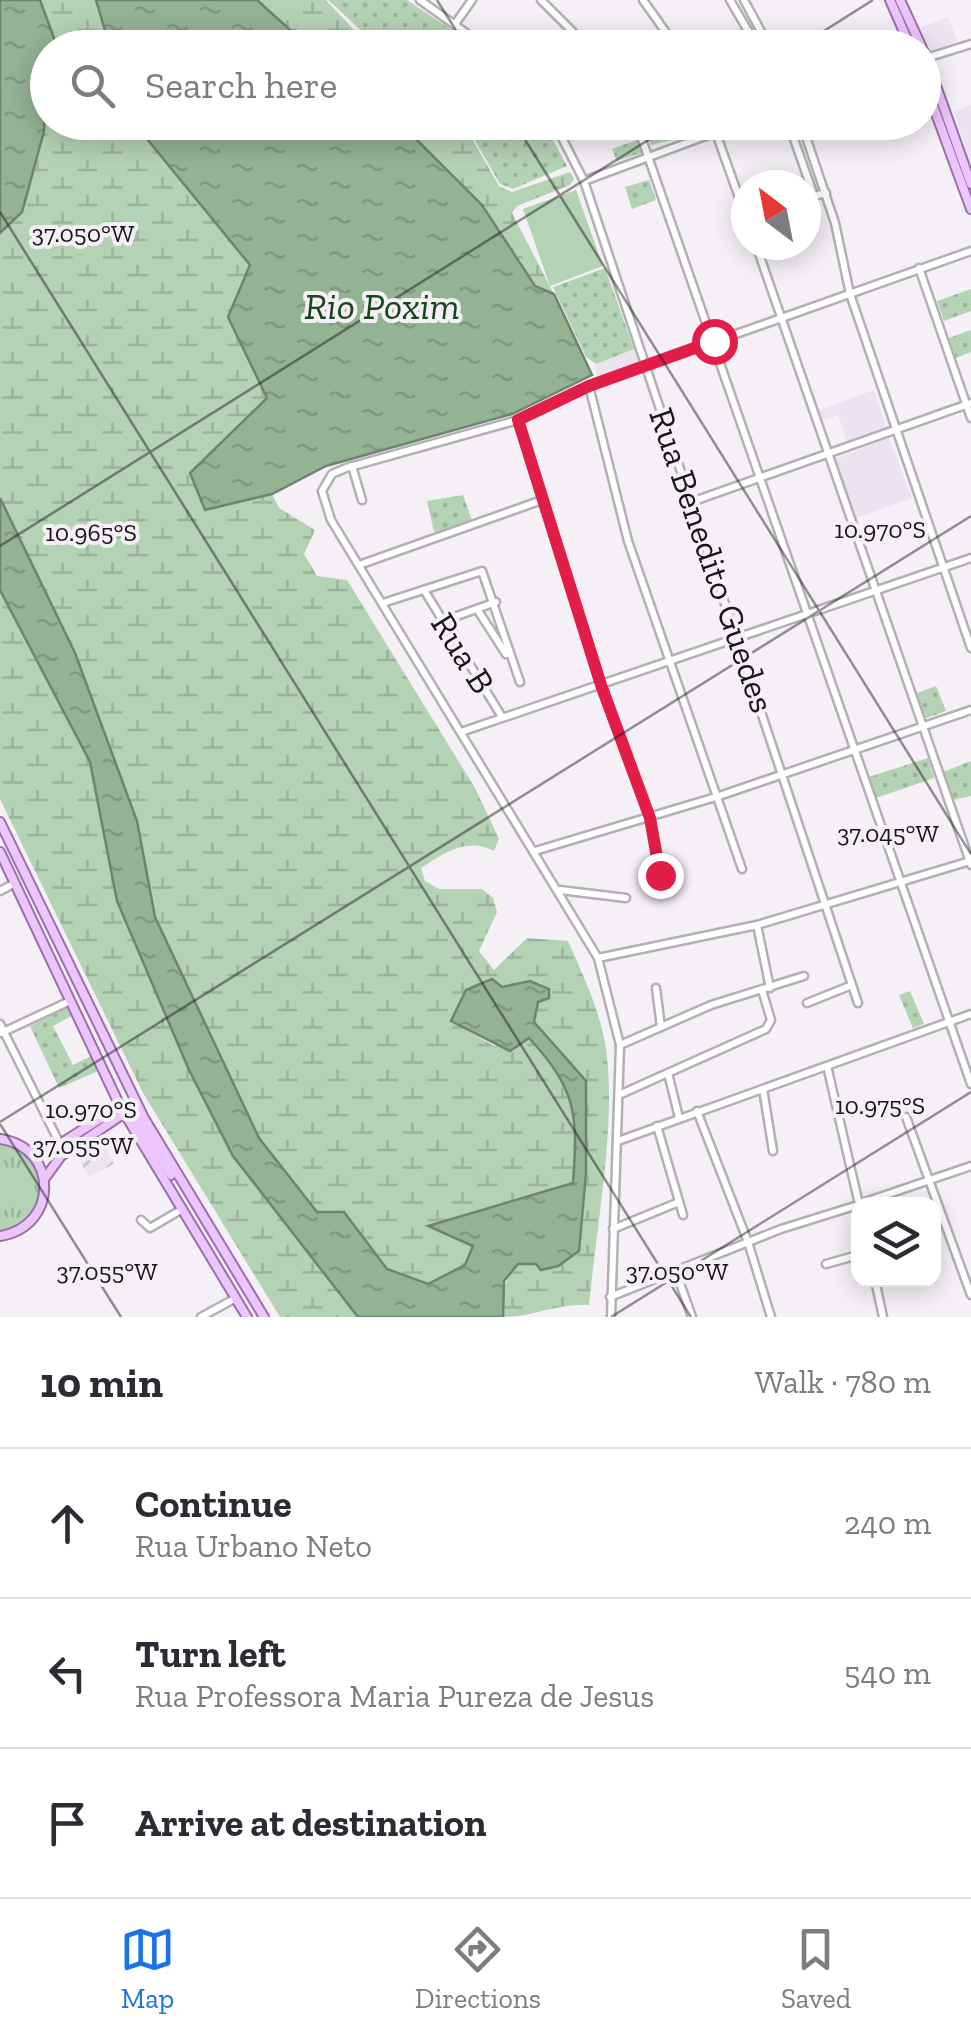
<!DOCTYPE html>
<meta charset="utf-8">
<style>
body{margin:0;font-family:"Zilla Slab",serif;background:#f7f7f7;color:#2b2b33}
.controls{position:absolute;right:30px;bottom:30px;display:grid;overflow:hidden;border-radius:20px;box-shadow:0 5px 25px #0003}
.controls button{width:90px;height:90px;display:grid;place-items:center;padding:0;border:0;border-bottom:2px solid #e1e1e2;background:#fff;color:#2b2b33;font:50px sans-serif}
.compass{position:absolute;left:731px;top:170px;width:90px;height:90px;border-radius:50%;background:#fff;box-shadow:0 5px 25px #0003;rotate:328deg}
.stop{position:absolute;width:30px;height:30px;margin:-22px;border:8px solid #e11d48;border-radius:50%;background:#fff}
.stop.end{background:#e11d48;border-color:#fff;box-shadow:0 2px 10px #0008}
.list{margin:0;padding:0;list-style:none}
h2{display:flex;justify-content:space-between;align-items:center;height:130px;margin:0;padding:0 40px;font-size:42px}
h2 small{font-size:32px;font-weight:400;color:#7c7c81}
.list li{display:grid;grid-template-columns:65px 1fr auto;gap:30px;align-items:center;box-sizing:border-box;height:150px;padding:0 40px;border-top:2px solid #e1e1e2}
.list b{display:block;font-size:38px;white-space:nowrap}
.list p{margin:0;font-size:32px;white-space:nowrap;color:#7c7c81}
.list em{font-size:32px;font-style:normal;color:#7c7c81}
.icon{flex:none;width:55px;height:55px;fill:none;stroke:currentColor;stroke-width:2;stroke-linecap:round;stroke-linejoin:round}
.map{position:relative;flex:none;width:971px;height:1317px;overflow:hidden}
.search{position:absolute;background:#fff;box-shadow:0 5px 25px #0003;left:30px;right:30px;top:30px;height:110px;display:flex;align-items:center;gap:25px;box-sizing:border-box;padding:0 35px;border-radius:55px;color:#7c7c81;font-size:38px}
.sheet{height:580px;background:#fff}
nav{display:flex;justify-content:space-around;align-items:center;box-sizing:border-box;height:140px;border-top:2px solid #e1e1e2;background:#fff;font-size:28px;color:#7c7c81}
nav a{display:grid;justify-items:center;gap:5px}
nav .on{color:#1a73e8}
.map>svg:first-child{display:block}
.built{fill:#ebe3ef}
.industrial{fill:url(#industrial-furrows)}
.grass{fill:url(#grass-dots)}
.wetland{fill:url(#wetland-marsh)}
.park{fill:url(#park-tufts)}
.pitch{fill:#b4d2b4}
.water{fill:url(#water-ripples);stroke:#6e846e;stroke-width:2.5}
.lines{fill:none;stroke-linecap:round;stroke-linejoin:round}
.minor-casing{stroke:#b3afb5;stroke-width:11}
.major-casing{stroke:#9a6fab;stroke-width:12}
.minor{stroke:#fff;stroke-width:6}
.major{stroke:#ecc5fc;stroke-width:8}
.route{stroke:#e11d48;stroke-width:12}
.ticks{fill:none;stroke:#171517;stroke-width:2.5;stroke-opacity:0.45}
.labels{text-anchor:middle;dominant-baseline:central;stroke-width:8;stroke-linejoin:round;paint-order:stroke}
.street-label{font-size:35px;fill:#171517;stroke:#f4f0f6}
.water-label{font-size:38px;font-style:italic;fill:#16461a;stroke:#f4f0f6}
.ticks-label{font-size:25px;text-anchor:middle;fill:#171517;stroke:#f4f0f6;stroke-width:8;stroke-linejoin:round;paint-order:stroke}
</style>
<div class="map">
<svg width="971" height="1317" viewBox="0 0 971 1317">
<defs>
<pattern id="industrial-furrows" width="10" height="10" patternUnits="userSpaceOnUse" patternTransform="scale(2.5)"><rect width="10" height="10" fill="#ebe3ef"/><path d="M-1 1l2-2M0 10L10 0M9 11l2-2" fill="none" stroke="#c9c2cc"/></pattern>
<pattern id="grass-dots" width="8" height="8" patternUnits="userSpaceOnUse" patternTransform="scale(2.5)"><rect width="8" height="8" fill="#b4d2b4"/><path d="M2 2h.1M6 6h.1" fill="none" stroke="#9ab39a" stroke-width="1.8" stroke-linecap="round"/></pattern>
<pattern id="wetland-marsh" width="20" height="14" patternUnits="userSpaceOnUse" patternTransform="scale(2.5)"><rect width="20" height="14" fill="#b4d2b4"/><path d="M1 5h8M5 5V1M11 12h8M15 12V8" fill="none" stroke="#9ab39a"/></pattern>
<pattern id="park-tufts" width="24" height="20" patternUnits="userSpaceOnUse" patternTransform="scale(2.5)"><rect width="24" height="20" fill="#b4d2b4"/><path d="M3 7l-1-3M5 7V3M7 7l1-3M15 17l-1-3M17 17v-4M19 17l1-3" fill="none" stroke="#9ab39a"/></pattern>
<pattern id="water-ripples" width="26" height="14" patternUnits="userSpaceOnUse" patternTransform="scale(2.5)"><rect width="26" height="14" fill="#93b393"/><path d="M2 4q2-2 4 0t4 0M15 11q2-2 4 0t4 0" fill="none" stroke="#7e997e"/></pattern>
</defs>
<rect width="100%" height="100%" fill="#f4f0f6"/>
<g class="built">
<path d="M 948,17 L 957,41 L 930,51 L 920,28 Z"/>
<path d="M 971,105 L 971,163 L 970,164 L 954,111 Z"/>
<path d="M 634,349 L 638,363 L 597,376 L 596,364 Z"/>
<path d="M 874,390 L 886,428 L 847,442 L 838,415 L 821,420 L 818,411 Z"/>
<path d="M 889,438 L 912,498 L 853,519 L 834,459 Z"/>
</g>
<path class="industrial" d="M 110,1132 L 117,1143 L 107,1151 L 114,1164 L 88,1177 L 76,1152 Z"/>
<g class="grass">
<path d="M 328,0 L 407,0 L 477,47 L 379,47 Z"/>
<path d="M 651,122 L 673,123 L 680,138 L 651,145 L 642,125 Z"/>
<path d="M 465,123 L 544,123 L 567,166 L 513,189 L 500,184 Z"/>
<path d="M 639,139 L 644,152 L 617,161 L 612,149 Z"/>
<path d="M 649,180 L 656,200 L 632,209 L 625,187 Z"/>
<path d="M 605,268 L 634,349 L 596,364 L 586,357 L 553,287 Z"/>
<path d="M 971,289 L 971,311 L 944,321 L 937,301 Z"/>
<path d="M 971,330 L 971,352 L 956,358 L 949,338 Z"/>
<path d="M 463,495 L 473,523 L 434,532 L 427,501 Z"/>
<path d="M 936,686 L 946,711 L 924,719 L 915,694 Z"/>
<path d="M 928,758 L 934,778 L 876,798 L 869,777 Z"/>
<path d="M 971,761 L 971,796 L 953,800 L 943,772 Z"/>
<path d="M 910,991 L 924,1024 L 913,1028 L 899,995 Z"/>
<path d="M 67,1008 L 71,1016 L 53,1026 L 73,1065 L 91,1056 L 98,1071 L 59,1088 L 30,1026 Z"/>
</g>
<g class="wetland">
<path d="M 40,0 L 96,0 L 110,47 L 57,47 Z"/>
<path d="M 257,0 L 326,0 L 370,47 L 309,47 Z"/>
<path d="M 47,107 L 48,122 L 134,123 L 250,265 L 228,317 L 267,398 L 190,473 L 205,510 L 272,494 L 279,508 L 315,530 L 304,554 L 317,576 L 347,580 L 475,788 L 499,839 L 494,851 C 466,837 445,853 421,868 L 425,881 L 439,889 L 482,889 L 493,898 L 497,912 L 479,951 L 494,970 L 527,938 L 568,941 C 583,975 598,1006 605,1043 C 618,1115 596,1230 589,1305 C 556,1303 535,1317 503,1317 C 499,1297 505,1279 518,1264 L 536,1264 L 542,1270 L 558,1266 L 579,1251 L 586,1081 L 534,1022 L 542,984 C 507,976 479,1002 451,1021 L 494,1046 L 529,1038 C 578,1091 578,1114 573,1184 L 429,1226 L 474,1245 L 465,1265 L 427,1284 L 388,1269 L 344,1212 L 318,1212 L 259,1138 L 155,916 L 137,821 L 0,498 L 0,233 L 22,212 Z"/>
<path d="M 400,123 L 463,123 L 499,186 L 512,192 L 570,172 L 574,179 L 570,185 L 517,206 L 512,213 L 554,294 L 535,286 L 482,205 Z"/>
<path d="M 0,590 L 90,762 L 117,901 L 319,1263 L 358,1317 L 280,1317 L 143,1093 L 0,799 Z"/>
</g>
<path class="park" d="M 0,1139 L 23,1146 L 45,1178 L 37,1215 L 0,1236 Z"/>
<path class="pitch" d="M 576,190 L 603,266 L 550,286 L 523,209 Z"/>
<g class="water">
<path d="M 0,0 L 40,0 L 57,46 L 48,48 L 44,131 L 22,212 L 0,233 Z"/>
<path d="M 96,0 L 257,0 L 309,47 L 110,47 Z"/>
<path d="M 134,123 L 400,123 L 482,205 L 535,286 L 554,294 L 592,375 L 512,414 L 326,466 L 272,494 L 205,510 L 190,473 L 267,398 L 228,317 L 250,265 Z"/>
<path d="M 0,498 L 75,653 L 137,821 L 155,917 L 259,1138 L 317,1212 L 344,1212 L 387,1269 L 428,1284 L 465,1265 L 473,1246 L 428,1226 L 573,1183 C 578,1115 577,1090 529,1038 L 510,1051 L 451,1021 L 466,990 L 492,979 L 502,987 L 530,981 L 549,989 L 549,998 L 538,1002 L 534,1022 L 586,1081 L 586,1173 L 579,1251 L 558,1266 L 541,1270 L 536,1264 L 518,1264 L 504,1281 L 503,1317 L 358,1317 L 233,1156 L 189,1070 L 117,901 L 90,762 L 0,590 Z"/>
</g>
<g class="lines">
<g class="minor-casing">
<g id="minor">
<path d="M 420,0 L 487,48"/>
<path d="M 541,0 L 589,48"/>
<path d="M 643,0 L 677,48"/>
<path d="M 730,0 L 758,48"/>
<path d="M 744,0 L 770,48"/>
<path d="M 455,24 L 472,0"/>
<path d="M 926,58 L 971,44"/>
<path d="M 554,122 L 584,181 L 858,1003"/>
<path d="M 636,122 L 971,1084"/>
<path d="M 712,122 L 746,217"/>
<path d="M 788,122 L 814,196 L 826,193"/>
<path d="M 801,122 L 835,223 L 850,294 L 971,648"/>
<path d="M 584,181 L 743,122"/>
<path d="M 756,245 L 971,865"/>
<path d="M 919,268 L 971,418"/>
<path d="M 589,386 L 628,541 L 742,869"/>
<path d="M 518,420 L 601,685 L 650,818 L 665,893"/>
<path d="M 352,466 L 362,500"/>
<path d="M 694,501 L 971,403"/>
<path d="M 359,565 L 542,500"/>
<path d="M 424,590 L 502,717"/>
<path d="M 383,603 L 482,571 L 520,682"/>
<path d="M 477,609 L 506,654"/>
<path d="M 443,621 L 496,602"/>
<path d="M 461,732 L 971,558"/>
<path d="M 535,851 L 719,796 L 971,710"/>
<path d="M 560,890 L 626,898"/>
<path d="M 0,891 L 15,883"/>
<path d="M 757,925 L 770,988"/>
<path d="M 598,958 L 757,925 L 970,861"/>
<path d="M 656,988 L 661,1027"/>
<path d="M 807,1003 L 852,985"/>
<path d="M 0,1024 L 60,1144"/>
<path d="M 1,1033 L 70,1001"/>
<path d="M 620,1045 L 711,1005 L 804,976"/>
<path d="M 827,1066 L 859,1204"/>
<path d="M 668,1073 L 679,1118"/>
<path d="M 763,1089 L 773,1151"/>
<path d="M 621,1094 L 766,1029 L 771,1020 L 762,990"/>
<path d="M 697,1111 L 748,1242 L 771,1317"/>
<path d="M 906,1117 L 971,1295"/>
<path d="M 657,1126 L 683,1215"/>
<path d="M 618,1141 L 971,1014"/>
<path d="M 859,1204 L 971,1166"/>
<path d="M 141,1220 L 150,1228 L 179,1211"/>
<path d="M 613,1229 L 679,1202"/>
<path d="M 826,1264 L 858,1255"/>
<path d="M 675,1269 L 692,1317"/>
<path d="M 875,1280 L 883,1317"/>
<path d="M 610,1297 L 781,1229 L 858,1205"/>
<path d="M 201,1317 L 234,1299"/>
<path d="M 611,1317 L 620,1045 L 598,958 L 331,520 L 322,491 L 332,474 L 346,468 L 518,420 L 589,386 L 971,251"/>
</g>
</g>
<g class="major-casing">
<g id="major">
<path d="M 890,0 L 911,48"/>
<path d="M 900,0 L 922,48"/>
<path d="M 924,52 L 971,184"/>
<path d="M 924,81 L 971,209"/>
<path d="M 0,822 L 144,1118 L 264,1317"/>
<path d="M 0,852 L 120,1106 L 247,1317"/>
<path d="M 0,1139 C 59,1147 59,1227 0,1236"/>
<path d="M 31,1152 L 60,1144 L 120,1106 L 128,1107 L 171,1175"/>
<path d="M 45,1178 L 61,1156 L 126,1112"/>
</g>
</g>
<use href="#minor" class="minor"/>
<use href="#major" class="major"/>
</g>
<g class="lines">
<path class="route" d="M 660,875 L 650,818 L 601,685 L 518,420 L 589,386 L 714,341"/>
</g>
<path class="ticks" d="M 437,0 L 467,48M 797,48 L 873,0M 514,122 L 971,854M 0,212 L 691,1317M 0,546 L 677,122M 0,1122 L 971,516M 0,1124 L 121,1317M 611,1317 L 971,1092"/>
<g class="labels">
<g class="street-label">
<text transform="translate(712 560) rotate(71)">Rua Benedito Guedes</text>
<text transform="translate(463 653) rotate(58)">Rua B</text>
</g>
<g class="water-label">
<text x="382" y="306">Rio Poxim</text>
</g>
</g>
<g class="ticks-label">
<text x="83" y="242">37.050°W</text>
<text x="880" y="538">10.970°S</text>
<text x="91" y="541">10.965°S</text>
<text x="888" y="842">37.045°W</text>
<text x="880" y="1114">10.975°S</text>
<text x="91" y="1118">10.970°S</text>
<text x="83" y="1154">37.055°W</text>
<text x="107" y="1280">37.055°W</text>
<text x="677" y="1280">37.050°W</text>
</g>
</svg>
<div class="controls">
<button><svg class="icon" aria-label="layers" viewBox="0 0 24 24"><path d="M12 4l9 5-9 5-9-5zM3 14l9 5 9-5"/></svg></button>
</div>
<svg class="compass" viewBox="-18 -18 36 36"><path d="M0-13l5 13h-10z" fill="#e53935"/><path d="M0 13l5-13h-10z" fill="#7c7c81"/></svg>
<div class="stop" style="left:714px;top:341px"></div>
<div class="stop end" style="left:660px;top:875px"></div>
<div class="search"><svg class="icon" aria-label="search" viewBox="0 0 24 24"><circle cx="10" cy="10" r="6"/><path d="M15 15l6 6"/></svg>Search here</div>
</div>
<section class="sheet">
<h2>10 min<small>Walk · 780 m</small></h2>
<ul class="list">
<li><svg class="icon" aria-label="ahead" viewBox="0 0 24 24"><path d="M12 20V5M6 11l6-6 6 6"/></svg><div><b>Continue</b><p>Rua Urbano Neto</p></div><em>240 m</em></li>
<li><svg class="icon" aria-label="left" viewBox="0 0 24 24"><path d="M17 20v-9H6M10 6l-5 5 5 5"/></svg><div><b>Turn left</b><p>Rua Professora Maria Pureza de Jesus</p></div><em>540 m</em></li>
<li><svg class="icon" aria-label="arrive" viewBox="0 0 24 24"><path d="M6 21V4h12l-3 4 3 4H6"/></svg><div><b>Arrive at destination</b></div></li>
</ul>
</section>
<nav>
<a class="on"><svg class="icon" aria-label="map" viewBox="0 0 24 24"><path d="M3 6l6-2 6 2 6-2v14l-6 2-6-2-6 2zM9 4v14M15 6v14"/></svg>Map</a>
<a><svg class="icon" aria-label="directions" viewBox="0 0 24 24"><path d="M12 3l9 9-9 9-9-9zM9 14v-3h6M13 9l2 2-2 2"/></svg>Directions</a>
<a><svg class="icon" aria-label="saved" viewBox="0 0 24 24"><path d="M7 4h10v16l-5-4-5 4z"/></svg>Saved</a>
</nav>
